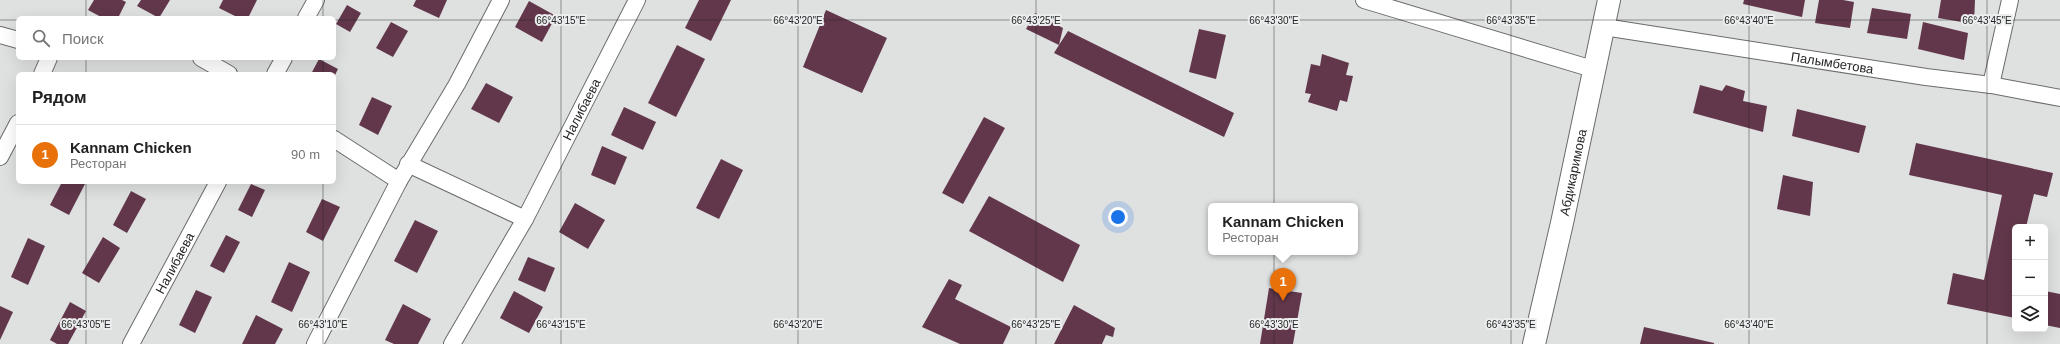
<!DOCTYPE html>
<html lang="ru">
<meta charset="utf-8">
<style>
body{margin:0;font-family:Arial,sans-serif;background:#f6f6f6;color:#222}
.controls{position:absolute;right:12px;bottom:12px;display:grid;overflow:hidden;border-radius:6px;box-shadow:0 4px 16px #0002}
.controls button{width:36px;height:36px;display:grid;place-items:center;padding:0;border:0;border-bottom:1px solid #e0e0e0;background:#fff;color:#222;font:20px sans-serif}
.you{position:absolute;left:1118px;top:217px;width:14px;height:14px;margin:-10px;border:3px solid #fff;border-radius:50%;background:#1a73e8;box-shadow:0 0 0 6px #1a73e833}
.badge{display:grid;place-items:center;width:26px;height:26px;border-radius:50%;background:#ca3c68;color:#fff;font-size:13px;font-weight:700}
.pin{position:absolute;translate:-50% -33px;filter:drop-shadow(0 1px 2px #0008)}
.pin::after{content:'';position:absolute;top:21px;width:14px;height:12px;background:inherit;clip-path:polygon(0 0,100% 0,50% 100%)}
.popup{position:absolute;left:1208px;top:203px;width:150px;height:52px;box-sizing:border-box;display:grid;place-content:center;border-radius:6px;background:#fff;filter:drop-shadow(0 1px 3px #0005);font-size:13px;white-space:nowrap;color:#767676}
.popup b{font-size:15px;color:#222}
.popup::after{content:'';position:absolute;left:50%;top:100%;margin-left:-8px;border:8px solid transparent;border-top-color:#fff}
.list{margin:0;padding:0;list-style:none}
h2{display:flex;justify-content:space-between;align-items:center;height:52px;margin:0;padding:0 16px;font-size:17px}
h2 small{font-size:13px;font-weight:400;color:#767676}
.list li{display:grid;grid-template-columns:26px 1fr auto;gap:12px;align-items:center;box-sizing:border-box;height:60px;padding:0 16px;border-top:1px solid #e0e0e0}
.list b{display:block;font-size:15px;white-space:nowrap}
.list p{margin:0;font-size:13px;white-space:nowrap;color:#767676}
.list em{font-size:13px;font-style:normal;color:#767676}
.icon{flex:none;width:22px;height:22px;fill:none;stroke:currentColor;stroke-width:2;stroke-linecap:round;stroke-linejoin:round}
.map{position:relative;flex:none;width:2060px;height:344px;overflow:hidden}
.search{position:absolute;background:#fff;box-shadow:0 4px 16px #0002;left:16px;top:16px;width:320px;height:44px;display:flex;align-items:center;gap:10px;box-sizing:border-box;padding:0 14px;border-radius:6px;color:#767676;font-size:15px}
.panel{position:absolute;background:#fff;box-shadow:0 4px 16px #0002;left:16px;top:72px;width:320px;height:112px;border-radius:6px}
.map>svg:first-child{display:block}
.building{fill:#62374b}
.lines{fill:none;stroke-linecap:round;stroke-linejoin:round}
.street-casing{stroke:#6a6b6c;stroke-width:18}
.secondary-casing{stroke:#6a6b6c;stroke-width:24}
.street{stroke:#fff;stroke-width:16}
.secondary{stroke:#fff;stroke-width:22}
.ticks{fill:none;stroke:#252626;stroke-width:1;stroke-opacity:0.45}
.labels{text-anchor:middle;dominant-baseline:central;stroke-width:4;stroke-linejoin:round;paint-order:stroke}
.street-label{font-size:13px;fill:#252626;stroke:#ecedee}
.ticks-label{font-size:10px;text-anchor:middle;fill:#252626;stroke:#ecedee;stroke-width:4;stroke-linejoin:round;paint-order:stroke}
</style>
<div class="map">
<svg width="2060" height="344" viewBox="0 0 2060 344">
<rect width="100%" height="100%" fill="#dfe0e0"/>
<g class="building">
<path d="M 94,0 L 122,0 L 126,2 L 118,18 L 103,18 L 88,10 Z"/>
<path d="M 141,0 L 170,0 L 159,18 L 137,6 Z"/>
<path d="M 223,0 L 257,0 L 248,18 L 239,18 L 219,8 Z"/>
<path d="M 416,0 L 447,0 L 439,18 L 413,6 Z"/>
<path d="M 699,0 L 731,0 L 711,41 L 685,28 Z"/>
<path d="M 1744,0 L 1805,0 L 1802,17 L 1743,4 Z"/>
<path d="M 1819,0 L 1843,0 L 1854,2 L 1850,28 L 1815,23 Z"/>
<path d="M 1941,0 L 1975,0 L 1974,24 L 1938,18 Z"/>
<path d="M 529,1 L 556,16 L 542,42 L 515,27 Z"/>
<path d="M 347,5 L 361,13 L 350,32 L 336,24 Z"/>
<path d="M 1872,8 L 1911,14 L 1907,39 L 1867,33 Z"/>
<path d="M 826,10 L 887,38 L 862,93 L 803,67 Z"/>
<path d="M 1035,13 L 1063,28 L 1059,45 L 1068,31 L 1234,113 L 1224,137 L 1054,53 L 1059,45 L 1026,29 Z"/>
<path d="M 391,22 L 408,31 L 393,57 L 376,48 Z"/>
<path d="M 1923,22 L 1968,33 L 1964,60 L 1918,49 Z"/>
<path d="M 1199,29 L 1226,35 L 1216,79 L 1189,72 Z"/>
<path d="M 677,45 L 705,59 L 676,117 L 648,103 Z"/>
<path d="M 1322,54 L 1349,63 L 1346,75 L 1353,76 L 1347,102 L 1340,100 L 1337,111 L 1308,102 L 1311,94 L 1305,93 L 1311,64 L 1320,66 Z"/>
<path d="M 319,59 L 338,69 L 334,77 L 334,74 L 311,74 Z"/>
<path d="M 486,83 L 513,97 L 499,123 L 471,109 Z"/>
<path d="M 1700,85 L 1722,91 L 1726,85 L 1745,91 L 1743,101 L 1767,106 L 1763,132 L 1693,113 Z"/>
<path d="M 372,97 L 392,106 L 378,135 L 359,125 Z"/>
<path d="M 624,107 L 656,122 L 643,150 L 611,135 Z"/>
<path d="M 1797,109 L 1866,126 L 1859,153 L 1792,136 Z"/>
<path d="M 984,117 L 1005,128 L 963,204 L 942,193 Z"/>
<path d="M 1916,143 L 2053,173 L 2047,197 L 2034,194 L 2026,227 L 2015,227 L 2015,318 L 1947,304 L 1953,273 L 1984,280 L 2002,195 L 1909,175 Z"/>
<path d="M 602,146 L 627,157 L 615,185 L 591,175 Z"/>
<path d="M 721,159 L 743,170 L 719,219 L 696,208 Z"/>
<path d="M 1783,175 L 1813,182 L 1810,216 L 1777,209 Z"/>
<path d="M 62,182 L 86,182 L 69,215 L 50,205 Z"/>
<path d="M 251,184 L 265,190 L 252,217 L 238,210 Z"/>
<path d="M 131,191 L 146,199 L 127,233 L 113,225 Z"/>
<path d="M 989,196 L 1080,245 L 1063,282 L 969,231 Z"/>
<path d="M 322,199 L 340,207 L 323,241 L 306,232 Z"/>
<path d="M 575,203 L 605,220 L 588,249 L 559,232 Z"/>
<path d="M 415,220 L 438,231 L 417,273 L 394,261 Z"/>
<path d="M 226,235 L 240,242 L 224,273 L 210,266 Z"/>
<path d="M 103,237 L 120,248 L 99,283 L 82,273 Z"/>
<path d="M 28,238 L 45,246 L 28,285 L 11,277 Z"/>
<path d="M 528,257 L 555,268 L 545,292 L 518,280 Z"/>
<path d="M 289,262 L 310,272 L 292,312 L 271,302 Z"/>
<path d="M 949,279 L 962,285 L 955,299 L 1011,327 L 1003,344 L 960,344 L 922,327 Z"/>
<path d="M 1269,288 L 1302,293 L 1293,344 L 1260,344 Z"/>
<path d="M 196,290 L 212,297 L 195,333 L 179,325 Z"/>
<path d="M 514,291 L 543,307 L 529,333 L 500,318 Z"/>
<path d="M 2045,291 L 2060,294 L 2060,328 L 2045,325 Z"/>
<path d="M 70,302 L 86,311 L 68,344 L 57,344 L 50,340 Z"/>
<path d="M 403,304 L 431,319 L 418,344 L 394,344 L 385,340 Z"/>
<path d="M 1074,305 L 1115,328 L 1113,337 L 1106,335 L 1102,344 L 1054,344 Z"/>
<path d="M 0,306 L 13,312 L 0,340 Z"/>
<path d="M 256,315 L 283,329 L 275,344 L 242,344 Z"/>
<path d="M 1644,327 L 1714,343 L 1714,344 L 1640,344 Z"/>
</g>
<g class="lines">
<g class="street-casing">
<g id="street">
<path d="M 1364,0 L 1596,70"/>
<path d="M 306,18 L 316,0"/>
<path id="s1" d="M 1604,27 L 1926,77 L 1991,85 L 2060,98"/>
<path d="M 0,35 L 18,40"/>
<path d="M 201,58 L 229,74"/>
<path d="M 42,74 L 49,58"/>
<path d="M 275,74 L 284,58"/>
<path d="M 1991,85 L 2010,0"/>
<path d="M 334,139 L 399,181"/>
<path d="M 0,157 L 18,123"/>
<path d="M 408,164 L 525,219"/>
<path id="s2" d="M 131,344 L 218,182"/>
<path d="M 315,344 L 399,181 L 457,84 L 501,0"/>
<path id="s3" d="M 452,344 L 525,219 L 637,0"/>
</g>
</g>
<g class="secondary-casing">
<g id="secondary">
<path id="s4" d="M 1534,344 L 1562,223 L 1609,0"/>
</g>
</g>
<use href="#street" class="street"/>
<use href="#secondary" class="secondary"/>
</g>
<path class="ticks" d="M 86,0 L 86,18M 323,0 L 323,18M 561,0 L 561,344M 798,0 L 798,344M 1036,0 L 1036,344M 1274,0 L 1274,344M 1511,0 L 1511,344M 1749,0 L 1749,344M 1987,0 L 1987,344M 0,20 L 18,20M 334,20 L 2060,20M 86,58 L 86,74M 323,58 L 323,74M 86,182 L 86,344M 323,182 L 323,344"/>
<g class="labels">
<g class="street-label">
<text stroke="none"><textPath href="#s1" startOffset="231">Палымбетова</textPath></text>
<text stroke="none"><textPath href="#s3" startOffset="268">Налибаева</textPath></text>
<text stroke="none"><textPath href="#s4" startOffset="176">Абдикаримова</textPath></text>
<text stroke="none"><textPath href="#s2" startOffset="92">Налибаева</textPath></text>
</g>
</g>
<g class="ticks-label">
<text x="561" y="24">66°43'15"E</text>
<text x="798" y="24">66°43'20"E</text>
<text x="1036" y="24">66°43'25"E</text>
<text x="1274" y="24">66°43'30"E</text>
<text x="1511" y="24">66°43'35"E</text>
<text x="1749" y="24">66°43'40"E</text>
<text x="1987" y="24">66°43'45"E</text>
<text x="86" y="328">66°43'05"E</text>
<text x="323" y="328">66°43'10"E</text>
<text x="561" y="328">66°43'15"E</text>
<text x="798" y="328">66°43'20"E</text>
<text x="1036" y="328">66°43'25"E</text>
<text x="1274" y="328">66°43'30"E</text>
<text x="1511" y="328">66°43'35"E</text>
<text x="1749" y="328">66°43'40"E</text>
</g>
</svg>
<div class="controls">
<button>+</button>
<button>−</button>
<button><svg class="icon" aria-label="layers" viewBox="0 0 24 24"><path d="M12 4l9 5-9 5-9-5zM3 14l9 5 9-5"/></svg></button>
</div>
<div class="you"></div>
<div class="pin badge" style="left:1283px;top:301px;background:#e8710a">1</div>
<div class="popup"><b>Kannam Chicken</b>Ресторан</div>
<div class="search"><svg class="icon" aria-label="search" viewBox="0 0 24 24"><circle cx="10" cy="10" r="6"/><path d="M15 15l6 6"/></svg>Поиск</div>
<section class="panel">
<h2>Рядом<small></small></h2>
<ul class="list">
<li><span class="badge" style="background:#e8710a">1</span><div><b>Kannam Chicken</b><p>Ресторан</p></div><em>90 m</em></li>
</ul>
</section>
</div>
